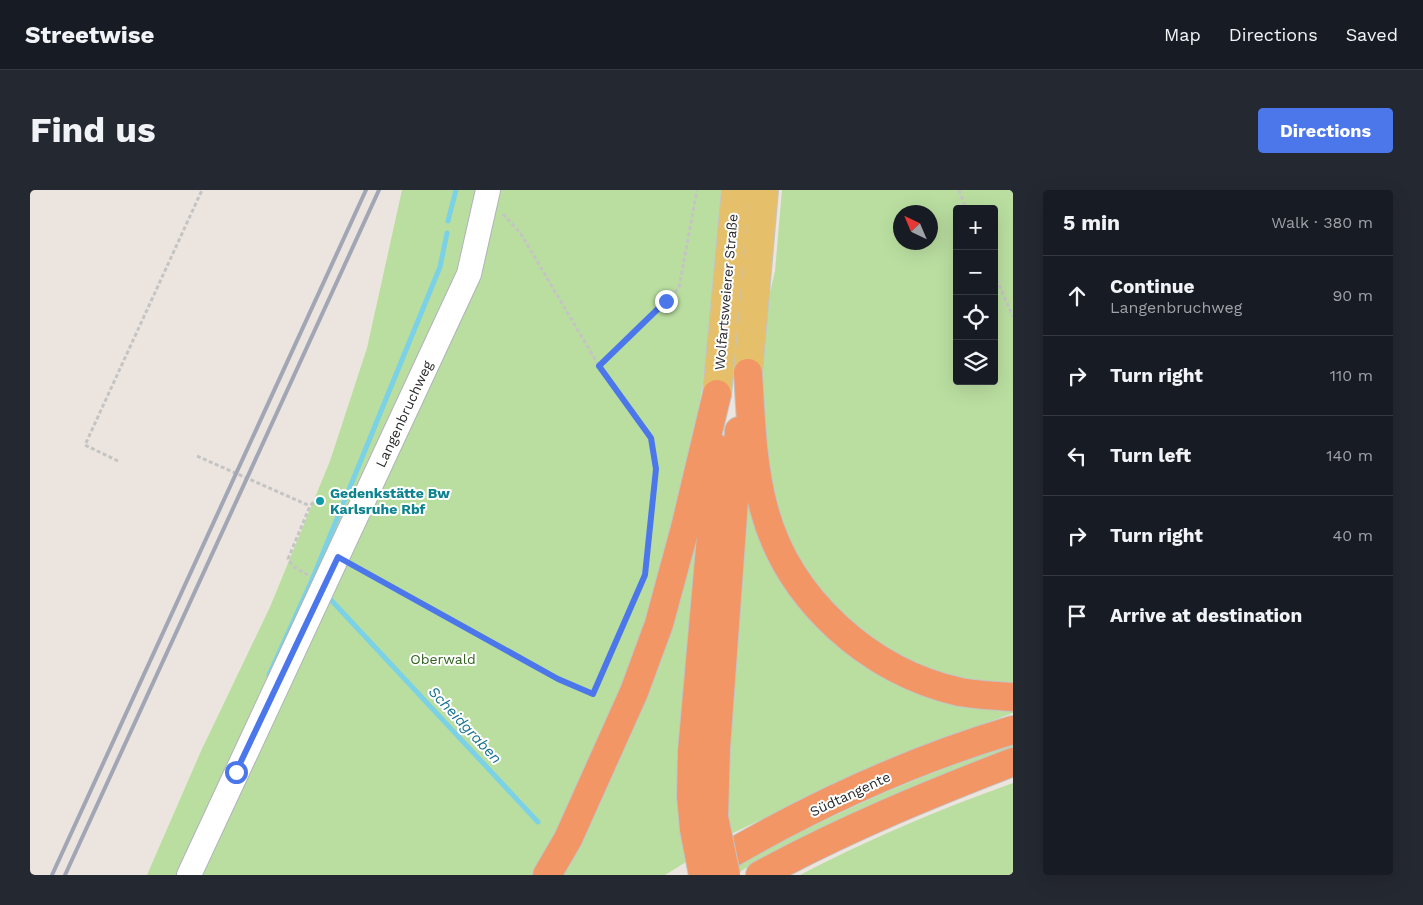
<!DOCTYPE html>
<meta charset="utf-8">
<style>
body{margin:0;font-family:"Work Sans",sans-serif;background:#242831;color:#f1f3f6}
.controls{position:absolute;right:15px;top:15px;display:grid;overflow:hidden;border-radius:5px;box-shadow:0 5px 20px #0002}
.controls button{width:45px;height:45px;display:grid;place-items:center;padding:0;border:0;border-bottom:1px solid #363941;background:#171b24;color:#f1f3f6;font:25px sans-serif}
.compass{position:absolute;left:863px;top:15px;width:45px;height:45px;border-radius:50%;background:#171b24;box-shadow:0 5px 20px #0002;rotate:316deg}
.stop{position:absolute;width:15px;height:15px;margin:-11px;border:4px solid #4c77eb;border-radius:50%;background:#fff}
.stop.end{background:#4c77eb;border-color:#fff;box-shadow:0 1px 5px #0008}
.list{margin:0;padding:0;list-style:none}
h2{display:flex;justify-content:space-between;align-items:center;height:65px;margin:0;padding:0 20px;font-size:21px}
h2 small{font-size:16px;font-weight:400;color:#9ea1a6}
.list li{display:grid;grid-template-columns:32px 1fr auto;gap:15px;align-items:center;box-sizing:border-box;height:80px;padding:0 20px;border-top:1px solid #363941}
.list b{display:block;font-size:19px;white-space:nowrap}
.list p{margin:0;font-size:16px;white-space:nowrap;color:#9ea1a6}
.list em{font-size:16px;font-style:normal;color:#9ea1a6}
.icon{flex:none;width:28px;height:28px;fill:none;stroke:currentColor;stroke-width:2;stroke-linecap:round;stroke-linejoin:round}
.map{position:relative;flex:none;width:983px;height:685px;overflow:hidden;border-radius:5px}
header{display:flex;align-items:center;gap:30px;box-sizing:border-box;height:70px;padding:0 25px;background:#171b24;border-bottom:1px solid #363941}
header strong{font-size:24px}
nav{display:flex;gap:28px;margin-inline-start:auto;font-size:18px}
.intro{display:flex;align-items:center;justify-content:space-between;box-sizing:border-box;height:120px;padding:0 30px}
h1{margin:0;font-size:35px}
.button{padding:12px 22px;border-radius:5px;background:#4c77eb;color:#fff;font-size:18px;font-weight:700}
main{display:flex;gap:30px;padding:0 30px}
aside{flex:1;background:#171b24;border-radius:5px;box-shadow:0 5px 20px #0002}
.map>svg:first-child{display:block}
.green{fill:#badea0;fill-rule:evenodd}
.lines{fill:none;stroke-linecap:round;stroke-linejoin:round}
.stream{stroke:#7bd1e5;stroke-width:5}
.minor-casing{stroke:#afb2bb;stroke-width:26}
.major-casing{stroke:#c4c4c4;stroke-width:30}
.highway-casing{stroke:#c4c4c4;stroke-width:30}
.path{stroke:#c4c4c4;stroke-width:3;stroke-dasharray:4 2.5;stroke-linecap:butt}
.minor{stroke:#fff;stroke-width:24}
.major{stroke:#e6bf6a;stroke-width:28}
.highway{stroke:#f19664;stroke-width:28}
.rail{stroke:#a2a6b4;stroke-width:4}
.highway-bridge-casing{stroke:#c4c4c4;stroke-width:30;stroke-linecap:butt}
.highway-bridge{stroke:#f19664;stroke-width:28}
.route{stroke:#4c77eb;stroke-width:6}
.culture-dot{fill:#0f9aa8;stroke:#fff;stroke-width:2}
.labels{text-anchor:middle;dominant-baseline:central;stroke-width:4;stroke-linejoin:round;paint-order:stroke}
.street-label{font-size:14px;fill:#2b2b2b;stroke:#fff}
.culture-label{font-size:14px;font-weight:bold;fill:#0d838f;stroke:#fff;text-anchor:start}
.park-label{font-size:14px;fill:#346320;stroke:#fff}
.water-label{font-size:15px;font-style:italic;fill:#187292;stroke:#fff}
</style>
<header>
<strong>Streetwise</strong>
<nav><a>Map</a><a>Directions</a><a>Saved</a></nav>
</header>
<div class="intro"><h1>Find us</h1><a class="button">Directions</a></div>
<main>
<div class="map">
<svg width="983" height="685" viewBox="0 0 983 685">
<rect width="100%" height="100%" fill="#ece5df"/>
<g class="green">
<path d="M 372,0 L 695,0 L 682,133 L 663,258 L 607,468 L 506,685 L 117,685 L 171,561 L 240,417 L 300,271 L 337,158 Z"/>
<path d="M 752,0 L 983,0 L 983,498 L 962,497 L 887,478 L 802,421 L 762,365 L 733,278 L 730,173 L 738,111 L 745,81 ZM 927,19 L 964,19 L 964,191 L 927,191 ZM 871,22 L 901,22 L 901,52 L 871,52 Z"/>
<path d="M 674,297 L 653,655 L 656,672 L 635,685 L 527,685 Z"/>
<path d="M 718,297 L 790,431 L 983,517 L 983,523 L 856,570 L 701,644 L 698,617 L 697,546 Z"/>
<path d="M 983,554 L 983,563 L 818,626 L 742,663 L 704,685 L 692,685 C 784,631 881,588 983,554 Z"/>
<path d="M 983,593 L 983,685 L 770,685 C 839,649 910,619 983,593 Z"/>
</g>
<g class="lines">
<g class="stream">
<path d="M 418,31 L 426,0"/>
<path d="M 302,411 L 508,632"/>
<path d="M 239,485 L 282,390 L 410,77 L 417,43"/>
</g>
<g class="minor-casing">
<path id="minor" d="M 159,685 L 439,84 L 458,0"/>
</g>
<g class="major-casing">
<g id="major">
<path d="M 718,183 L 734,0"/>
<path d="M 687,204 L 706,0"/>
</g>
</g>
<g class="highway-casing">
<g id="highway">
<path d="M 718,183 C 721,229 722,275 734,319 C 758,409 839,482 930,502 C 948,505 965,506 983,507"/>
<path d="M 684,627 L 686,558 L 709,241"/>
<path d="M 664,639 L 661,606 L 662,562 L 685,302 L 686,258"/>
<path d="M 673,680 C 769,622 875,572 983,540"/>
<path d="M 517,685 L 538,649 L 604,502 L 629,434 L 655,338 L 687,204"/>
<path d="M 730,685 C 813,640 895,606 983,572"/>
</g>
</g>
<g class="path">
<path d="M 929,0 L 936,19"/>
<path d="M 473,24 L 491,44 L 569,176 L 649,98 L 667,0"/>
<path d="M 964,83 L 983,127"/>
<path d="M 167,266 L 280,316"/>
<path d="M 88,271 L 55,255 L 172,0"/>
<path d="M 324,376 L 529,489 L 563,504 L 615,385 L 626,279 L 621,248 L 569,176"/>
<path d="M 278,385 L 264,377 L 258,369 L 280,316 L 287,308"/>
</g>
<use href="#minor" class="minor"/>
<use href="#major" class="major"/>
<use href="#highway" class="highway"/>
<g class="rail">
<path d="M 22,685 L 336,0"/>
<path d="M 35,685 L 349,0"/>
</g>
<g class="highway-bridge-casing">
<g id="highway-bridge">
<path d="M 684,627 L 696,685"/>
<path d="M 664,639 L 673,685"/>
</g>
</g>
<use href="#highway-bridge" class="highway-bridge"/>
</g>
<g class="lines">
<path class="route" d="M 206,582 L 308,367 L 528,489 L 563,504 L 615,385 L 626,279 L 621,248 L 569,176 L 636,111"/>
</g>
<circle class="culture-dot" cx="290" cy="311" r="5"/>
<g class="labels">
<g class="street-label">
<text transform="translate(696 102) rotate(-85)">Wolfartsweierer Straße</text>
<text transform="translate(374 224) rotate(-65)">Langenbruchweg</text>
<text transform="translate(820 604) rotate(-25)">Südtangente</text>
</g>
<g class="culture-label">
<text x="300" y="303">Gedenkstätte Bw<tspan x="300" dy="16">Karlsruhe Rbf</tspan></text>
</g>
<g class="park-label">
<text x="413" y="469">Oberwald</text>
</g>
<g class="water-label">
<text transform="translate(435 535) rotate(47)">Scheidgraben</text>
</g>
</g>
</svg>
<div class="controls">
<button>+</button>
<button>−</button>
<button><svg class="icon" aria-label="locate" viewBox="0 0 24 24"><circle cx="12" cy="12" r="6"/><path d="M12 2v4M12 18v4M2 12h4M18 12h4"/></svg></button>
<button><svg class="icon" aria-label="layers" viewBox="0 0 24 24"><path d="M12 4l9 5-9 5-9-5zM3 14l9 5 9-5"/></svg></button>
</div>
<svg class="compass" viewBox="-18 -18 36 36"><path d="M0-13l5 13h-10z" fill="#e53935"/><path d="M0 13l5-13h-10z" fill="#9ea1a6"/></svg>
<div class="stop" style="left:206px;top:582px"></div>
<div class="stop end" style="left:636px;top:111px"></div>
</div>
<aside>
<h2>5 min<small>Walk · 380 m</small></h2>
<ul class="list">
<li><svg class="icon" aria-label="ahead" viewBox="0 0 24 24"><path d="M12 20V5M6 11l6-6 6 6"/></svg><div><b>Continue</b><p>Langenbruchweg</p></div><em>90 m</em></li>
<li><svg class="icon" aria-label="right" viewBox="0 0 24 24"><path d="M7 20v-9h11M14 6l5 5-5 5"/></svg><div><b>Turn right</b></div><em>110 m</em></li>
<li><svg class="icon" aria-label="left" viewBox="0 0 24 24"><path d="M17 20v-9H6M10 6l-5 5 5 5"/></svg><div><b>Turn left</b></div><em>140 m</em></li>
<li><svg class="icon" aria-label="right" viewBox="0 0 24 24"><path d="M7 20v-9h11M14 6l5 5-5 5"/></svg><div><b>Turn right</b></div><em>40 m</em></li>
<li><svg class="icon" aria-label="arrive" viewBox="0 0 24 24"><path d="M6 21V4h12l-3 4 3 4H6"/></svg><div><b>Arrive at destination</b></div></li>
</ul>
</aside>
</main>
